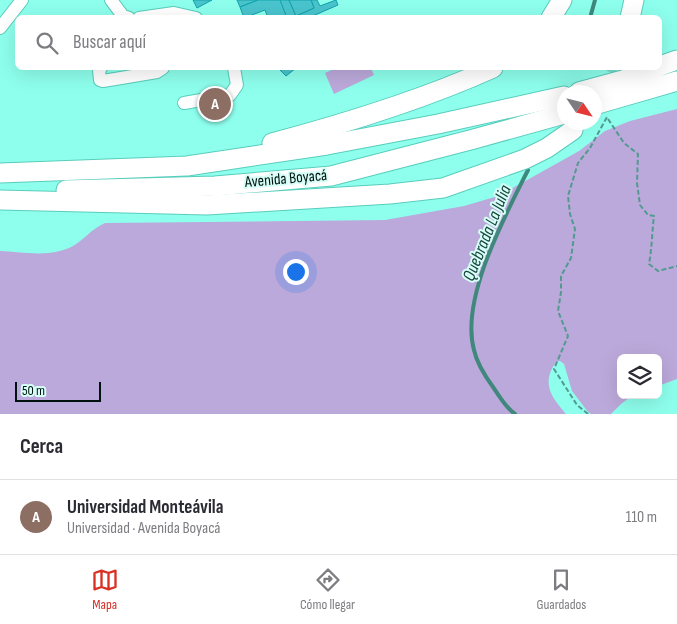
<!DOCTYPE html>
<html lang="es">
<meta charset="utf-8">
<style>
body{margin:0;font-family:"Sofia Sans Condensed",sans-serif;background:#f2f2f3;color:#2b2b33}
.controls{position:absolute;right:15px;bottom:15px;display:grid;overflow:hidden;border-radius:8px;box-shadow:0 5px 20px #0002}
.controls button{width:45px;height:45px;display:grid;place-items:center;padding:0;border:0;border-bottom:1px solid #e1e1e2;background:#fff;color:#2b2b33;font:25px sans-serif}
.compass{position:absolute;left:557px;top:85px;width:45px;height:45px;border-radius:50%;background:#fff;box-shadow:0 5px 20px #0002;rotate:125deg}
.scale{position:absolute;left:15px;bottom:12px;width:86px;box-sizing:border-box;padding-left:5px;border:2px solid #00120f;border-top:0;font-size:14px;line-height:18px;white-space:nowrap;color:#00120f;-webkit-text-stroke:4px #d6fef7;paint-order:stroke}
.you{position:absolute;left:295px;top:271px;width:18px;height:18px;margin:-12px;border:4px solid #fff;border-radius:50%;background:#1a73e8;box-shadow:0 0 0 8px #1a73e833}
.badge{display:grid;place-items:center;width:32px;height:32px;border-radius:50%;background:#d93025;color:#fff;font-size:16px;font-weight:700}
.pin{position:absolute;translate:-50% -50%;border:2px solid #fff;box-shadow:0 1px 5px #0006}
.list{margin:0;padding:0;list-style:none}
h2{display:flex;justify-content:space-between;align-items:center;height:65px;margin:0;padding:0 20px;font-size:21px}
h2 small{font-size:16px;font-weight:400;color:#7c7c81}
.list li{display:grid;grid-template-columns:32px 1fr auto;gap:15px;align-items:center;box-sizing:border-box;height:75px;padding:0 20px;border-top:1px solid #e1e1e2}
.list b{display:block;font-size:19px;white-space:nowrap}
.list p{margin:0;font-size:16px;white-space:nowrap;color:#7c7c81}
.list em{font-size:16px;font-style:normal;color:#7c7c81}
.icon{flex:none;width:28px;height:28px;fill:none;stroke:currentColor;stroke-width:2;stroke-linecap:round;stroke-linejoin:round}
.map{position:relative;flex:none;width:677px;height:414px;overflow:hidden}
.search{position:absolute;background:#fff;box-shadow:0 5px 20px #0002;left:15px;right:15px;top:15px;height:55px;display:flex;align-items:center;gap:12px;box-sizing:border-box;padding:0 18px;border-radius:8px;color:#7c7c81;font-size:19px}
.sheet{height:140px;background:#fff}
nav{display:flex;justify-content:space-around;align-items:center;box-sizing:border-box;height:70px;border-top:1px solid #e1e1e2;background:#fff;font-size:14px;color:#7c7c81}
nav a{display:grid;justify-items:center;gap:2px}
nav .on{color:#d93025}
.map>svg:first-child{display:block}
.green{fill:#bca9db}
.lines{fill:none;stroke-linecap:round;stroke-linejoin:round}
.stream{stroke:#40887d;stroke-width:4}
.building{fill:#49c4cd;stroke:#11a1aa}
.highway-tunnel{stroke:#79dbcc;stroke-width:19;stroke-dasharray:19 9;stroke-linecap:butt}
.minor-casing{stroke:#59cdbc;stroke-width:14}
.highway-casing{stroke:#59cdbc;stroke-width:21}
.path{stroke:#529a8f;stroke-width:2;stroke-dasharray:5 2.5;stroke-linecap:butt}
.minor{stroke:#fff;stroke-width:12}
.highway{stroke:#fff;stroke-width:19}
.labels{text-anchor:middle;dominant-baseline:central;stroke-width:4;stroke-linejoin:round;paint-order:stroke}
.street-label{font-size:16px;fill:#00120f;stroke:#d6fef7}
.water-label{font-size:18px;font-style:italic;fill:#19453e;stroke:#d6fef7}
</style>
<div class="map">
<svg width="677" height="414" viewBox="0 0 677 414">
<rect width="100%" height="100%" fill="#8effed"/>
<g class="green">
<path d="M 336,68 L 371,68 L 374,75 L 334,94 L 325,73 Z"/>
<path d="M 677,109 L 677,379 L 658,386 L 658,358 L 621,358 L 621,395 L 633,395 L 621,404 L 611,414 L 591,414 L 588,412 L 572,391 L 564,364 L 560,361 L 556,362 C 541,383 551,397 566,414 L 0,414 L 0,251 C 24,252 51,258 73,246 C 85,239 91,229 105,223 L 385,220 L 464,206 L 498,196 L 527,180 L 579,151 L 605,131 L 630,121 Z"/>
</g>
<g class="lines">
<g class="stream">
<path d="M 590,18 L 595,0"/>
<path d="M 515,414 C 505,407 500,397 493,387 C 485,376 477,364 474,350 C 460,299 505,216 528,170"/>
</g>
</g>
<g class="building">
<path d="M 193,0 L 212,0 L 197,8 Z"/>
<path d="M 237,0 L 258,0 L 240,7 Z"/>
<path d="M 258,0 L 281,0 L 287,18 L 268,18 L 265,10 L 244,18 L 240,7 Z"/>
<path d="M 280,0 L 289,0 L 296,16 L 314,8 L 311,0 L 317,0 L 320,6 L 336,0 L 338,5 L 308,18 L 287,18 Z"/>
<path d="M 289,0 L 311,0 L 314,8 L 296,16 Z"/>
<path d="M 278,68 L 296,68 L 286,76 Z"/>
</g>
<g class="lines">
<path class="highway-tunnel" d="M 597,97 L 611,68"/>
<g class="minor-casing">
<g id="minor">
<path d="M 111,0 L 123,16 L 129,18"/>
<path d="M 139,18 L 174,13 L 196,18"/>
<path d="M 0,28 L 22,0"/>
<path d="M 101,68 L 99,70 L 100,80 L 103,81 L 157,72 L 163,68"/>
<path d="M 184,103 L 230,95 L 237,85 L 234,68"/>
</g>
</g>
<g class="highway-casing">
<g id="highway">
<path d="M 551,18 L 562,0"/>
<path d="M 630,18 L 634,0"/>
<path d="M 660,66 L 677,60"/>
<path d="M 579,92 L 623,80 L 656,68"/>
<path d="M 594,105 L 677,81"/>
<path d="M 272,143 C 347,123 422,100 493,68"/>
<path d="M 0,173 L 187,166 L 327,145 L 438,124 L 564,96"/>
<path d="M 66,190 L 215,186 L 331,176 L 474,139 L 564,114"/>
<path d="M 0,200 L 207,205 L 390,194 L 443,188 L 525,159 L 547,148 L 573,130"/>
</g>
</g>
<g class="path">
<path d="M 608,119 L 624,143 L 638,154 L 637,183 L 640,205 L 648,215 L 654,216 C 652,232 652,248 649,264 L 658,271 L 677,266"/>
<path d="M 588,414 L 577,405 L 554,369 L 568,336 L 558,311 L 561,292 L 561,276 L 571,258 L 575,229 L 570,214 L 568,196 L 578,163 L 590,148 L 607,117"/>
</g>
<use href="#minor" class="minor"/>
<use href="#highway" class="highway"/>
</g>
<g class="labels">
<g class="street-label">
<text transform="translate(286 179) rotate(-5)">Avenida Boyacá</text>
</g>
<g class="water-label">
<text transform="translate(487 233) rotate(-68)">Quebrada La Julia</text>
</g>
</g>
</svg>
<div class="controls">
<button><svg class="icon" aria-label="layers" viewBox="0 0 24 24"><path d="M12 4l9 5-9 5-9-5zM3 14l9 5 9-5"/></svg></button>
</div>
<svg class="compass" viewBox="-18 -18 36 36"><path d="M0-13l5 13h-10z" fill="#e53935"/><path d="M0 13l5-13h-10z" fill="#7c7c81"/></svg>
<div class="scale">50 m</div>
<div class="you"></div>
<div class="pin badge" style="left:215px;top:104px;background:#8d6e63">A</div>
<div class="search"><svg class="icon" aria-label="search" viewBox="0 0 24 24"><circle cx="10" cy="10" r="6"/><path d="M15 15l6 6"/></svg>Buscar aquí</div>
</div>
<section class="sheet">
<h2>Cerca<small></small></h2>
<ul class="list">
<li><span class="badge" style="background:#8d6e63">A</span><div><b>Universidad Monteávila</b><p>Universidad · Avenida Boyacá</p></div><em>110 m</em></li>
</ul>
</section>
<nav>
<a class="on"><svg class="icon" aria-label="map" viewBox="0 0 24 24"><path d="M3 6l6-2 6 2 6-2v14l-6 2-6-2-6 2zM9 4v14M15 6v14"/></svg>Mapa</a>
<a><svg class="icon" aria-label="directions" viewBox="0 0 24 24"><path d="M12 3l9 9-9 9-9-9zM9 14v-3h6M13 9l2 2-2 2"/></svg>Cómo llegar</a>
<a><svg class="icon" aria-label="saved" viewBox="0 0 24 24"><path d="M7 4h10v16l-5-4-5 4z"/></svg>Guardados</a>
</nav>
